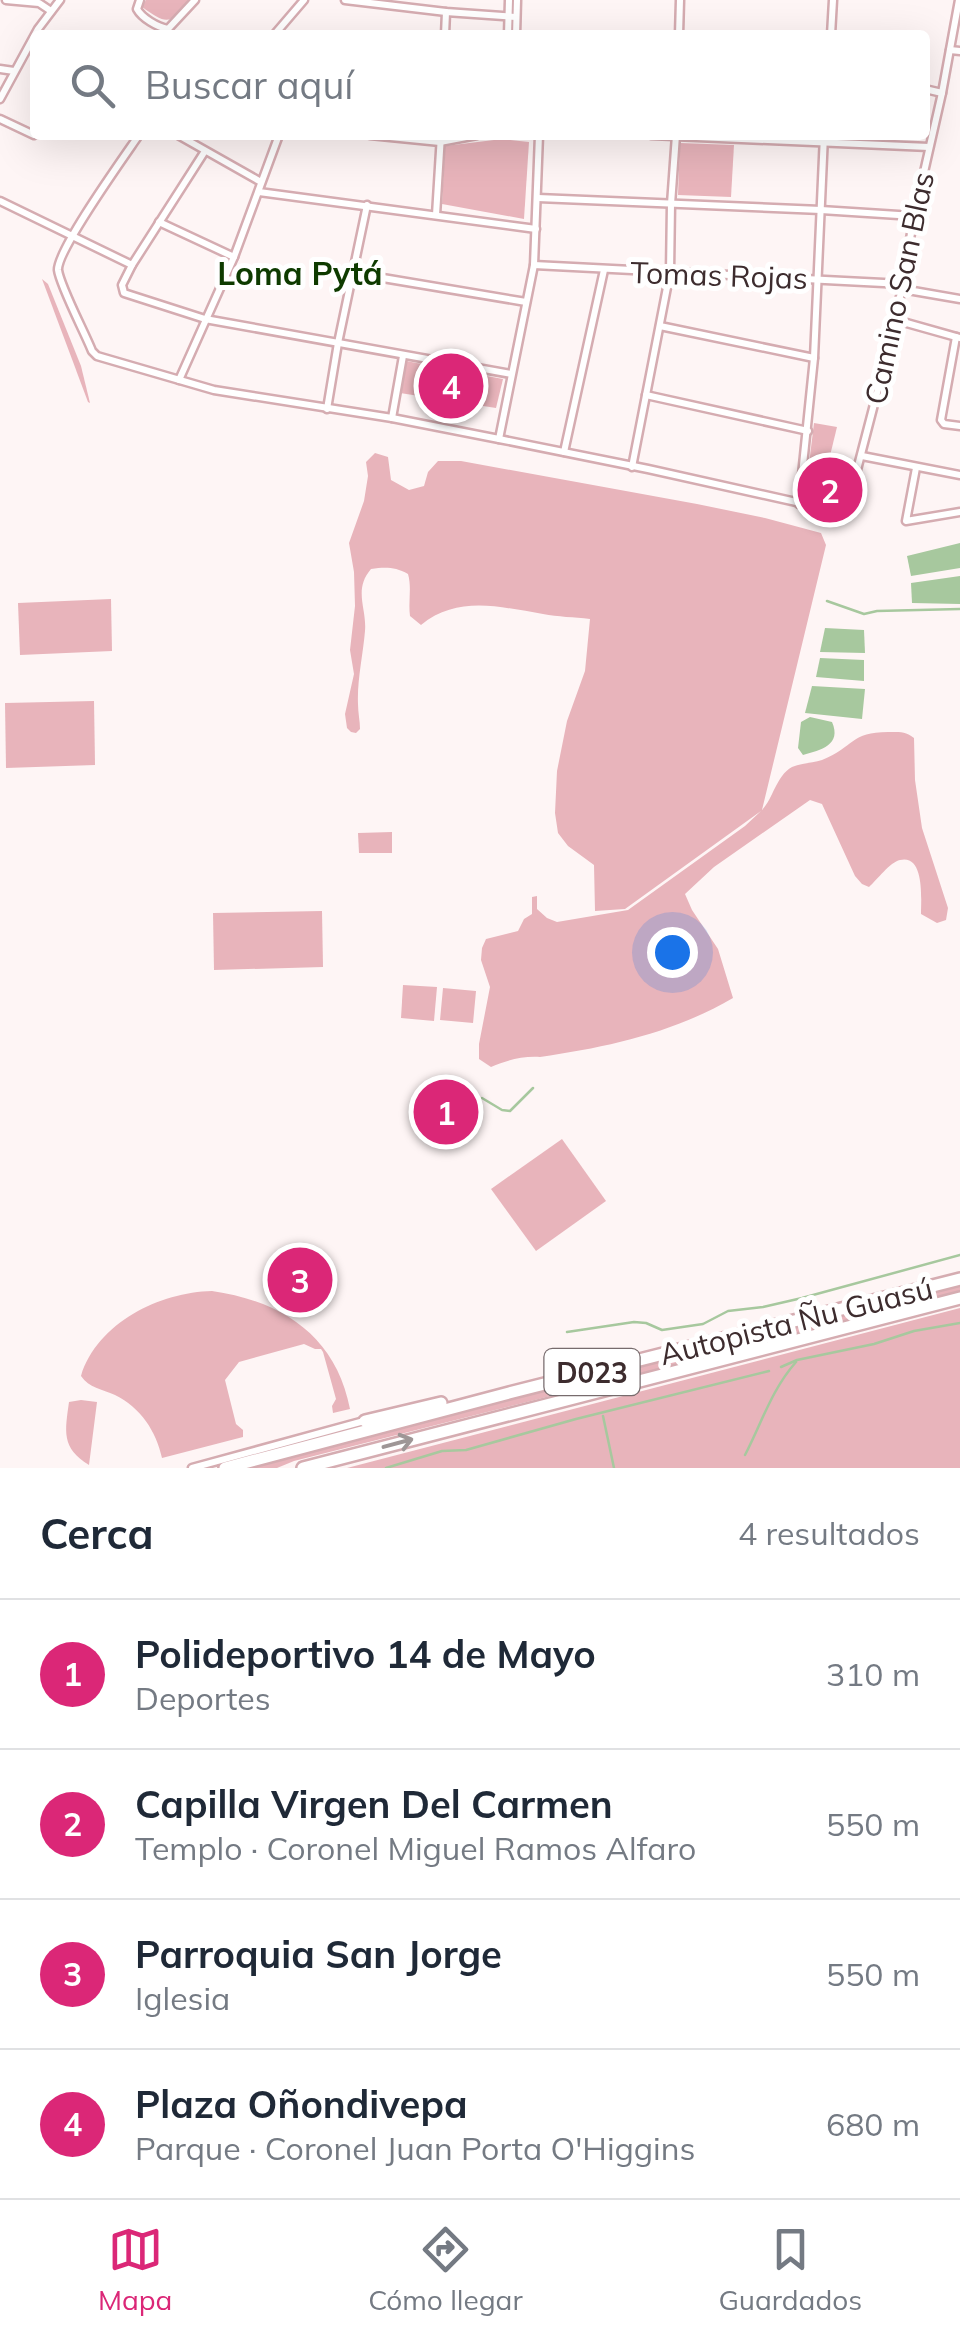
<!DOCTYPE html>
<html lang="es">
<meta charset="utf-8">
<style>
body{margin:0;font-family:Mulish,sans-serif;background:#f2f2f3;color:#1f2937}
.you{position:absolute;left:672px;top:952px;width:35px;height:35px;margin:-25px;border:8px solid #fff;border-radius:50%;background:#1a73e8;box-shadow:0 0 0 15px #1a73e833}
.badge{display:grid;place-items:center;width:65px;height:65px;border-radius:50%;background:#db2777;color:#fff;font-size:32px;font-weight:700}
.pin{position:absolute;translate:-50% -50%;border:5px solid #fff;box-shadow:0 2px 10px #0006}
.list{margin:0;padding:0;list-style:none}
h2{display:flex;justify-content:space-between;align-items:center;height:130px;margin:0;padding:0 40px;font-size:42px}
h2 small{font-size:32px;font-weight:400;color:#747a83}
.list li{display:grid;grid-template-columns:65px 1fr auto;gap:30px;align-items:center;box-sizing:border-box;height:150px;padding:0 40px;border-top:2px solid #e0e1e3}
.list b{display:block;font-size:38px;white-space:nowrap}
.list p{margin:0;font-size:32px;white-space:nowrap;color:#747a83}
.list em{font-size:32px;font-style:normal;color:#747a83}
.icon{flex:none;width:55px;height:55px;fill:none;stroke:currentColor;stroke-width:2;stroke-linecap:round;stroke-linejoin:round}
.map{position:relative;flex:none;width:960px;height:1468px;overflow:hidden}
.search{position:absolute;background:#fff;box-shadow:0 10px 40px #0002;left:30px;right:30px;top:30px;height:110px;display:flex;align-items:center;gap:25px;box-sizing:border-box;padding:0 35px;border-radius:10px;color:#747a83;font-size:38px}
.sheet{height:730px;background:#fff}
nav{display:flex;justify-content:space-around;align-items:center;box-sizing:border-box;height:140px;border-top:2px solid #e0e1e3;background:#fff;font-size:28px;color:#747a83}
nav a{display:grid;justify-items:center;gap:5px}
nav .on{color:#db2777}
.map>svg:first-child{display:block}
.green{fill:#e8b4bb}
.water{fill:#a7c89e}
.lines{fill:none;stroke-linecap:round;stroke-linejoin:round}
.stream{stroke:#a7c89e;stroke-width:2.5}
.street-casing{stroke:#d5acb1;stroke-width:11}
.highway-casing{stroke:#d5acb1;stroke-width:16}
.street{stroke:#fff;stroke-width:6}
.highway{stroke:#fff;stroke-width:11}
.oneway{stroke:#9e9696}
.labels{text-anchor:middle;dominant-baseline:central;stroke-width:10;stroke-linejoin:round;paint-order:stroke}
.shield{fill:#fff;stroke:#776b6d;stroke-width:2.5}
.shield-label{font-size:28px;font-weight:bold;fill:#3d2c2e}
.street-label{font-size:30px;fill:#3d2c2e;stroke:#fff}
.neighbourhood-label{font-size:32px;font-weight:bold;fill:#0e3b00;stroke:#fff}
</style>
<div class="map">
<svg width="960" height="1468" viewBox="0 0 960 1468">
<rect width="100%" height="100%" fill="#fef5f5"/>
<g class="green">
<path d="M 146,0 L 190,0 C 169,25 168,25 142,7 Z"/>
<path d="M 502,139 L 529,142 L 524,219 L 442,204 L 445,146 Z"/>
<path d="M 680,143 L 734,145 L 731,197 L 678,195 Z"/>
<path d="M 42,279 L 48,284 L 81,366 L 90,403 L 88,402 Z"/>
<path d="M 406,361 L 503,379 L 496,408 L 400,393 Z"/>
<path d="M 814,423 L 837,427 L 827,468 L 809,464 Z"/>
<path d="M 375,453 L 388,457 L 391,480 L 409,490 L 424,486 L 428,472 L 438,461 L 461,461 L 697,504 L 765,518 L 821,533 L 826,545 L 762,810 C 773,799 776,776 792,767 C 801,763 813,763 822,760 C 856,746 850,731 892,732 C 902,732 906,732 914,738 L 915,780 L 922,828 L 948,908 L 946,920 L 937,923 L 921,914 C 921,900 925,854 900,860 C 890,862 877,880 869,887 L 862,884 L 855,876 L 822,804 L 810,800 L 714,867 L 685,894 L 692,910 L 718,949 L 733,998 C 673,1033 608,1047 540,1057 C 522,1056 507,1060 491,1067 L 479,1059 L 479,1044 L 490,987 L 481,960 L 482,948 L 486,939 L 518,931 L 524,919 L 532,914 L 532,897 L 537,896 L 537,909 L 547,918 L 557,922 L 628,910 L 745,826 L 761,811 L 625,909 L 595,911 L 594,865 L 568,846 L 558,833 L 555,813 L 557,771 L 567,721 L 585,671 L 590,619 C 574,617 558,617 543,614 C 500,607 458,595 421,625 L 410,616 C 408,601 412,588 408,574 C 395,567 386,567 371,569 C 353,590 367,608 365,631 C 363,655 357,680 358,704 C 358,713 360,721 360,729 L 356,733 L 351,732 L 347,728 L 345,714 L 354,674 L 350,650 L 355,606 L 354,572 L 349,543 L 364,501 L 368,476 L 366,462 Z"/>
<path d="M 111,599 L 112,651 L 20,655 L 18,603 Z"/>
<path d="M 94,701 L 95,765 L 6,768 L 5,703 Z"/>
<path d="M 392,832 L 392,853 L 359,853 L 358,833 Z"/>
<path d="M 322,911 L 323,967 L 214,970 L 213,913 Z"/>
<path d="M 403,985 L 437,987 L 434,1021 L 401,1018 Z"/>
<path d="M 443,988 L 476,991 L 473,1023 L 440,1020 Z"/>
<path d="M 436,1078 L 478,1117 L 452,1144 L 411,1104 Z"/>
<path d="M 562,1139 L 606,1201 L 536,1251 L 491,1189 Z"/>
<path d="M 960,1285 L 960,1292 L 294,1461 L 277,1468 L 245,1468 Z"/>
<path d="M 212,1291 C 282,1301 336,1336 350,1409 L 333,1413 L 332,1406 L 336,1399 L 323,1352 L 321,1349 L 315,1349 L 304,1344 L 239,1362 L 225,1380 L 236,1424 L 243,1430 L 243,1437 L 162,1458 C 156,1431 141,1408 115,1395 C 102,1389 89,1388 81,1376 C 97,1323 160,1292 212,1291 Z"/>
<path d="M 960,1308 L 960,1468 L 347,1468 Z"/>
<path d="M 81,1400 L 97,1402 L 89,1465 C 61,1448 65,1431 69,1402 Z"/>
</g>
<g class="water">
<path d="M 960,543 L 960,568 L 911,576 L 907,556 Z"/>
<path d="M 960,576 L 960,604 L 912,603 L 911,583 Z"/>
<path d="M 825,628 L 864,630 L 865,653 L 820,652 Z"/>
<path d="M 820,658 L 864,660 L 864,681 L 816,677 Z"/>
<path d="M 812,686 L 865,689 L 862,719 L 805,713 Z"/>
<path d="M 810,717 L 832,722 C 842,745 821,750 803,755 L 798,748 L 801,722 Z"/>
</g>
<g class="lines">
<g class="stream">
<path d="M 827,601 L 864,614 L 877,611 L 960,609"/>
<path d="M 482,1098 L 502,1110 L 510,1111 L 533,1088"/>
<path d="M 567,1332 L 634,1322 L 646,1323 L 662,1330 L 703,1324 L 728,1311 L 763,1307 L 802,1298 L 960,1255"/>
<path d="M 781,1367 L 797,1360 L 874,1344 L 914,1331 L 960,1323"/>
<path d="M 603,1416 L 614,1468"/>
<path d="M 745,1455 C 762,1422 772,1389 796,1362"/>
<path d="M 386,1468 L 442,1451 L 466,1450 L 576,1419 L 769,1371"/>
</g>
<g class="street-casing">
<g id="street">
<path d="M 6,0 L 39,3 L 51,11"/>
<path d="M 140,0 L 137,9 C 142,18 157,27 168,29 L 195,0"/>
<path d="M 345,0 L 446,12 L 516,17"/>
<path d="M 274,35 L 304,0"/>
<path d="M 445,35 L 446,12"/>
<path d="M 508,35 L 509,0"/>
<path d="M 516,35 L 517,0"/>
<path d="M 679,35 L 680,0"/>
<path d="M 831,35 L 833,0"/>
<path d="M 950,50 L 960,51"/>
<path d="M 0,69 L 14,71"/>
<path d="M 925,89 L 942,93"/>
<path d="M 0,99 L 38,29 L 60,0"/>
<path d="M 0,119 L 34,135"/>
<path d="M 139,135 C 124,157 57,250 58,270 C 60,286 85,333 92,351 L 97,356 L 214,390 L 392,418 L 499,439 L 648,469 L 841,512 L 847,508 L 896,320 L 914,216 L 942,93 L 959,0"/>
<path d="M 178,135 L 261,182"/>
<path d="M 370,135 L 440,142 L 477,135"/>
<path d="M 651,135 L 929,147"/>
<path d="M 205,151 L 132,265 L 122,285 L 124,293 L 205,319 L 511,374"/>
<path d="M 259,192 L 536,229"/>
<path d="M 538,198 L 821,210 L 914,216"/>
<path d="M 0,201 L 132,265"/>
<path d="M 436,215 L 441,135"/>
<path d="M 159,222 L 234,257"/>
<path d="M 534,265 L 903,284"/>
<path d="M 353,273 L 526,302"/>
<path d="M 902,289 L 960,299"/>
<path d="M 896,320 L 960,338"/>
<path d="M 660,326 L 814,358"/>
<path d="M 956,337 L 941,420 L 944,424 L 960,426"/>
<path d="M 179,380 L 234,257 L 279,135"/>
<path d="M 646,395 L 808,431"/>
<path d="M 327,409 L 338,343 L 367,205"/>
<path d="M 392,418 L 403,356"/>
<path d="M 499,439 L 534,265 L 539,135"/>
<path d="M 564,452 L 604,270"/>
<path d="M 862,456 L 960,475"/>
<path d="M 632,467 L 670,272 L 671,204 L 676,135"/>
<path d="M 916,468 L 906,521 L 960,512"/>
<path d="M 799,504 L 814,358 L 824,135"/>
<path d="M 192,1468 L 364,1421"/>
</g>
</g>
<g class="highway-casing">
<g id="highway">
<path d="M 365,1421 L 441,1403"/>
<path d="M 225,1468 L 509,1393 L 960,1279"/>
<path d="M 303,1468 L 960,1298"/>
</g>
</g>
<use href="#street" class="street"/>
<use href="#highway" class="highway"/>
</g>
<defs><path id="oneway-shaft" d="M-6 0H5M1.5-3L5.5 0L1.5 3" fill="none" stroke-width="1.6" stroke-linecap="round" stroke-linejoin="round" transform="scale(2.5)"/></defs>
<use class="oneway" href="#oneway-shaft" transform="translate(398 1443) rotate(-15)"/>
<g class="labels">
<rect class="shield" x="544.5" y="1349" width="95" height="46" rx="8"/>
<g class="shield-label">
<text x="592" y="1372">D023</text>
</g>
<g class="street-label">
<text transform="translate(719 275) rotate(2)">Tomas Rojas</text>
<text transform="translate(899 288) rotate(-78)">Camino San Blas</text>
<text transform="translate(796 1321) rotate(-14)">Autopista Ñu Guasú</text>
</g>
<g class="neighbourhood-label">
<text x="300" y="273">Loma Pytá</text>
</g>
</g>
</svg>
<div class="you"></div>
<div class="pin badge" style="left:446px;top:1112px">1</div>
<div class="pin badge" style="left:830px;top:490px">2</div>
<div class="pin badge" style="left:300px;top:1280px">3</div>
<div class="pin badge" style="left:451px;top:386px">4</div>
<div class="search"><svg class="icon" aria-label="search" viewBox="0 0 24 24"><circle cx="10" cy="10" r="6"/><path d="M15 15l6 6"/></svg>Buscar aquí</div>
</div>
<section class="sheet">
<h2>Cerca<small>4 resultados</small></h2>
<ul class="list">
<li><span class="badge">1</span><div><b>Polideportivo 14 de Mayo</b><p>Deportes</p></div><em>310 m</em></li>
<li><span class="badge">2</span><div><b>Capilla Virgen Del Carmen</b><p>Templo · Coronel Miguel Ramos Alfaro</p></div><em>550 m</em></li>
<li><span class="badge">3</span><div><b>Parroquia San Jorge</b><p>Iglesia</p></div><em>550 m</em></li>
<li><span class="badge">4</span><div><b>Plaza Oñondivepa</b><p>Parque · Coronel Juan Porta O'Higgins</p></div><em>680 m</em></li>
</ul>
</section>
<nav>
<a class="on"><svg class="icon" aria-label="map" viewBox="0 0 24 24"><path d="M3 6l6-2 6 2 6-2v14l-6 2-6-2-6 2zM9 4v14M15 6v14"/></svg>Mapa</a>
<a><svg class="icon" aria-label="directions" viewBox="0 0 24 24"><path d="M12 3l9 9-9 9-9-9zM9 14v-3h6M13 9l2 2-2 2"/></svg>Cómo llegar</a>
<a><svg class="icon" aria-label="saved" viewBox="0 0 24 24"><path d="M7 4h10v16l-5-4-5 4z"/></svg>Guardados</a>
</nav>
